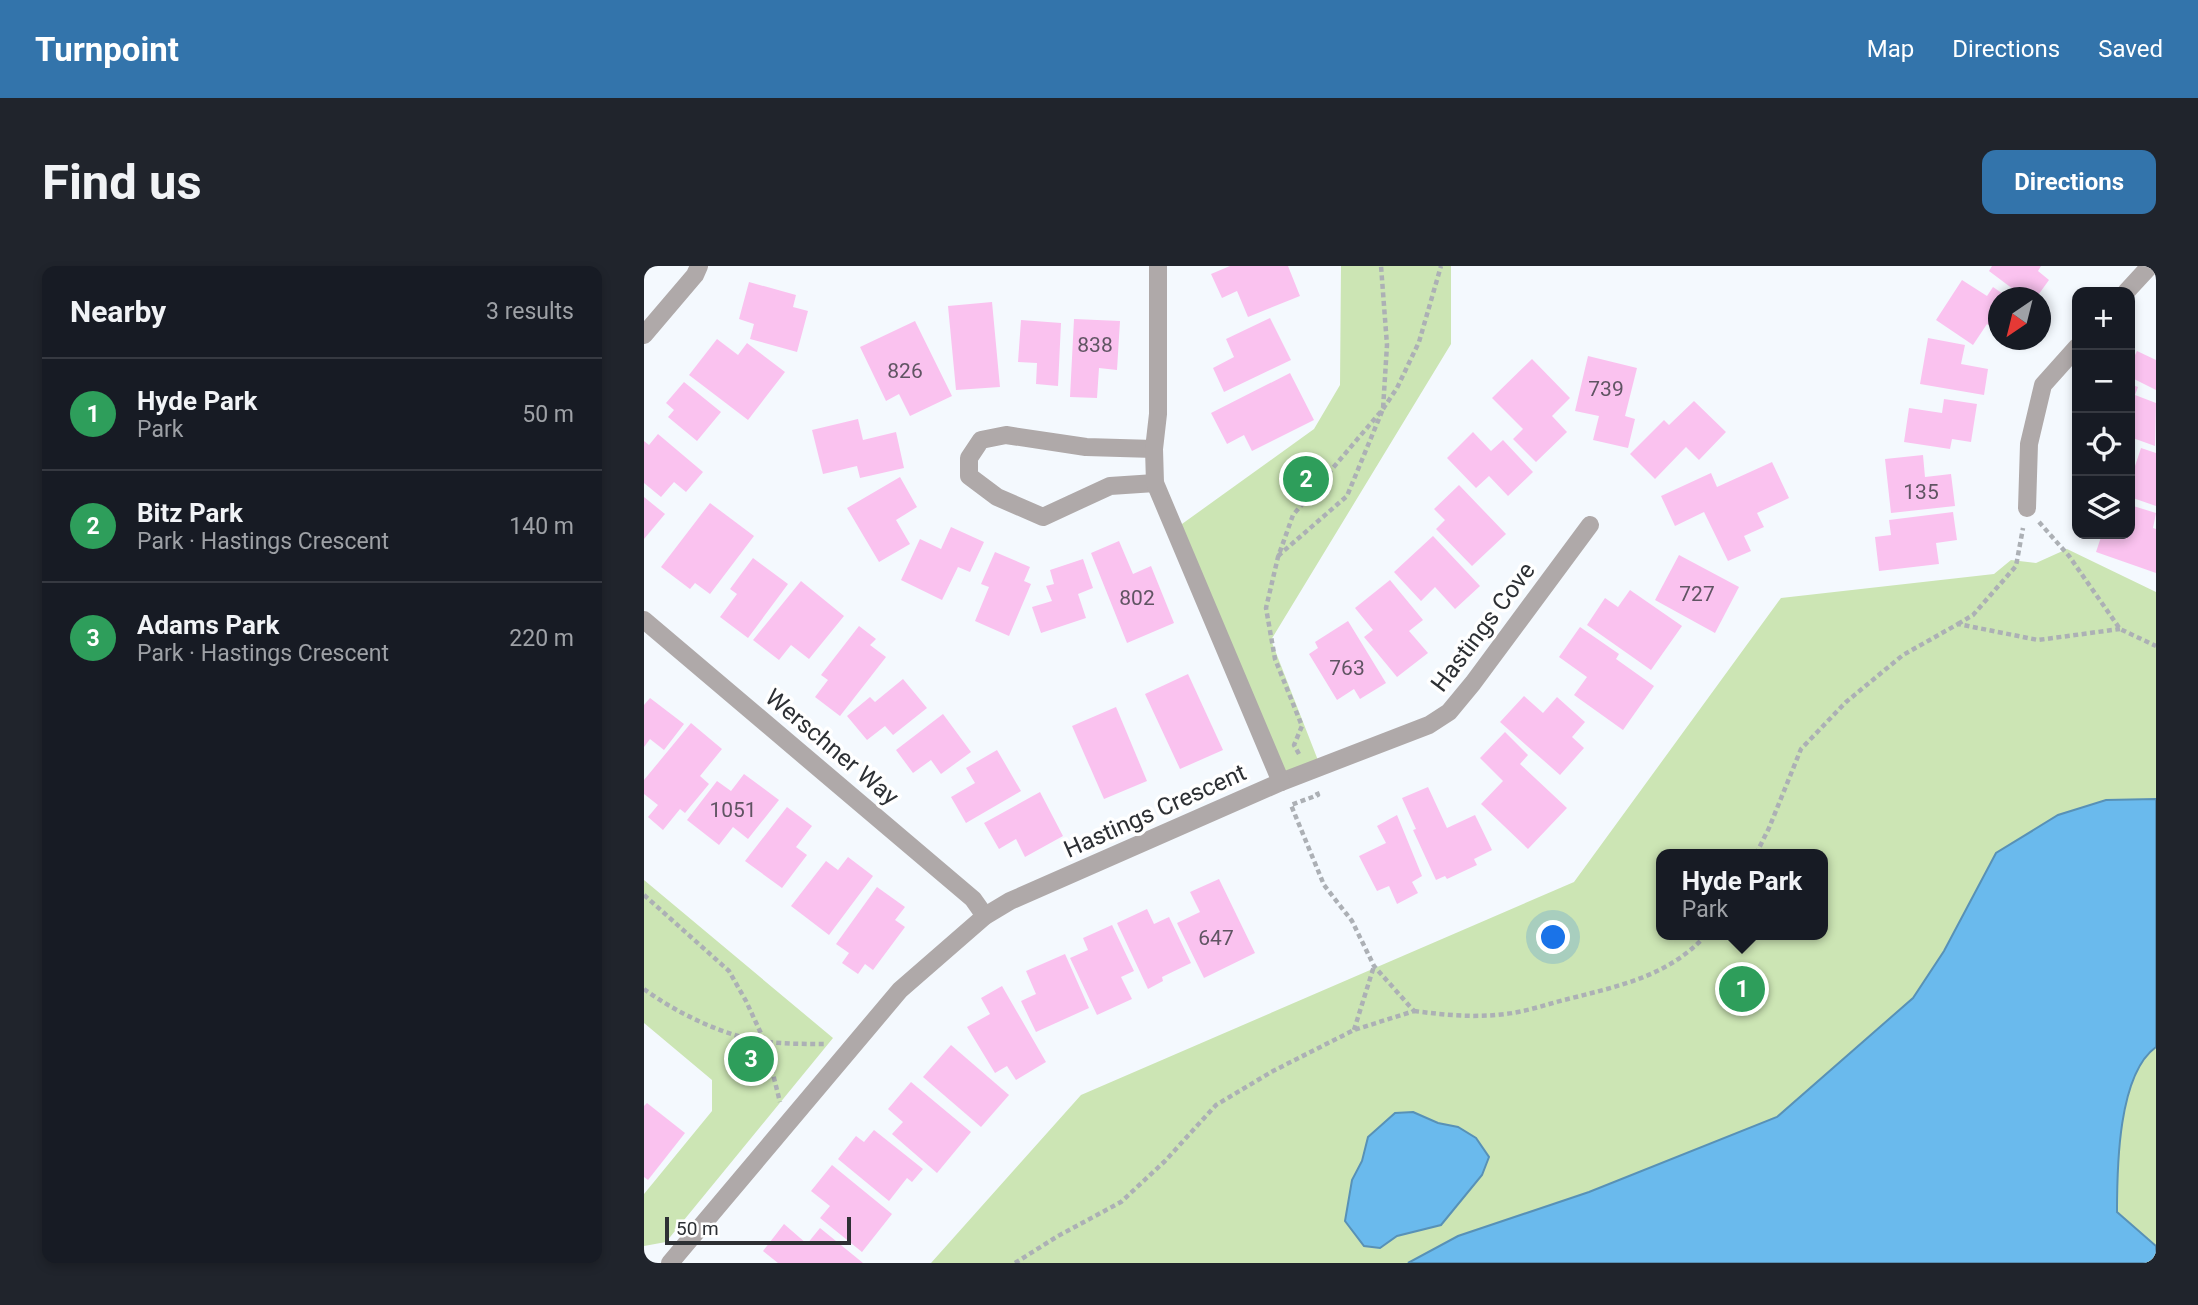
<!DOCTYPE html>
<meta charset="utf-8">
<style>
body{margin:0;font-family:Roboto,sans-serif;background:#20242c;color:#f1f3f6}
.controls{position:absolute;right:21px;top:21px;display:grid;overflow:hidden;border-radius:14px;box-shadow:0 4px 10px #0003}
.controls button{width:63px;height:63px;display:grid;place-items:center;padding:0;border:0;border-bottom:2px solid #363941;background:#171b24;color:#f1f3f6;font:35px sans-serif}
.compass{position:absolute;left:1344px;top:21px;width:63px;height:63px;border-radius:50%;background:#171b24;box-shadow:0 4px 10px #0003;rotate:215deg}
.scale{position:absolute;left:21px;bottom:18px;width:186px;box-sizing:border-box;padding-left:7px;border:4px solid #2d3034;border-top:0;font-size:19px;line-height:24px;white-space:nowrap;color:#2d3034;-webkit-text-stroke:5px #fff;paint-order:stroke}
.you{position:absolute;left:910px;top:672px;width:24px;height:24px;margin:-18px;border:5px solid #fff;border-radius:50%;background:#1a73e8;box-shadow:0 0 0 10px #1a73e833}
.badge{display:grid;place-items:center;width:46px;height:46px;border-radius:50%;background:#3374ab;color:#fff;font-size:23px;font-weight:700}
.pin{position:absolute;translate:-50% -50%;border:4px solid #fff;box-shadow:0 2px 7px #0006}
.popup{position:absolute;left:1012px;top:583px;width:172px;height:91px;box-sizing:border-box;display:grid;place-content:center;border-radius:14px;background:#171b24;filter:drop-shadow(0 2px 5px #0005);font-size:23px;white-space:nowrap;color:#9ea1a6}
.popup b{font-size:26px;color:#f1f3f6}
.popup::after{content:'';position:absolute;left:50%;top:100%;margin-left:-14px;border:14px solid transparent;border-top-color:#171b24}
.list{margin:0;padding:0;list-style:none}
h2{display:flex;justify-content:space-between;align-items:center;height:91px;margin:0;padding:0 28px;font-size:30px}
h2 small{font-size:23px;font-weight:400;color:#9ea1a6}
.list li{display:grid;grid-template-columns:46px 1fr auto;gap:21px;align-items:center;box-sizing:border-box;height:112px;padding:0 28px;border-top:2px solid #363941}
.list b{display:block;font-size:26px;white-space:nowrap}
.list p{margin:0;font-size:23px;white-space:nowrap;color:#9ea1a6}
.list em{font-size:23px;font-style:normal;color:#9ea1a6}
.icon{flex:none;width:38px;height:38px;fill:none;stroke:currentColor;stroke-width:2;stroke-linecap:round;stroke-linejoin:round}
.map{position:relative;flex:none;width:1512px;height:997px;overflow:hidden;border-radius:14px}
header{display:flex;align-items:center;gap:42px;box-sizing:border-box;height:98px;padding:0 35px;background:#3374ab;color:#fff}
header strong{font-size:33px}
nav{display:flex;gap:38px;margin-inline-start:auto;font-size:24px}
.intro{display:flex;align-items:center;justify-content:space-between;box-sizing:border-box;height:168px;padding:0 42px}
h1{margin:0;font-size:49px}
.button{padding:18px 32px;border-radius:14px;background:#3374ab;color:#fff;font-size:24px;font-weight:700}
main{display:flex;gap:42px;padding:0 42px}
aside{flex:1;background:#171b24;border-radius:14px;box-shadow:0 4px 10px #0003}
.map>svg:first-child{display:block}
.green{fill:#cce5b4;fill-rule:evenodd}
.water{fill:#6abaed;stroke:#5891b6;stroke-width:2}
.building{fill:#fac2ef}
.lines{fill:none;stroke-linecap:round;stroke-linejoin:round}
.path{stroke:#acb0b5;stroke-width:4.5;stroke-dasharray:5 3.5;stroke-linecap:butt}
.minor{stroke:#afa9a9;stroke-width:18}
.labels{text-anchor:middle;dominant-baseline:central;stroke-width:7;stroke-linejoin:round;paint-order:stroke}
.number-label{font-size:21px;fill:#605463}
.street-label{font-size:24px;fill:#2d3034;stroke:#fff}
</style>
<header>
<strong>Turnpoint</strong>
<nav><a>Map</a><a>Directions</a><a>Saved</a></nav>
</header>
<div class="intro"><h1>Find us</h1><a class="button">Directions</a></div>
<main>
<aside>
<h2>Nearby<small>3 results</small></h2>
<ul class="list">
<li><span class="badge" style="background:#2e9e5b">1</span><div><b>Hyde Park</b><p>Park</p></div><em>50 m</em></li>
<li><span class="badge" style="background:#2e9e5b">2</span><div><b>Bitz Park</b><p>Park · Hastings Crescent</p></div><em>140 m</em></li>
<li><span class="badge" style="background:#2e9e5b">3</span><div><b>Adams Park</b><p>Park · Hastings Crescent</p></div><em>220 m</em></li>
</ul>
</aside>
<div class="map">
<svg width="1512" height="997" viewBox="0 0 1512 997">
<rect width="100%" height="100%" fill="#f4f9fe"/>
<g class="green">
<path d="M 697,0 L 807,0 L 807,78 L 627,374 L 677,502 L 637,516 L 531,263 L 670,163 L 696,119 Z"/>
<path d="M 1423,283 L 1512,326 L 1512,997 L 287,997 L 437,829 L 930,616 L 1137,332 L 1350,308 L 1367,294 L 1392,297 ZM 1018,588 L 1178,588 L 1178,669 L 1018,669 Z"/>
<path d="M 0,614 L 189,772 L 22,976 L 0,980 L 0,928 L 68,845 L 68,814 L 0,757 Z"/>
</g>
<g class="water">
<path d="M 1512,533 L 1512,781 C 1474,808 1473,902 1473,946 L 1512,980 L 1512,997 L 764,997 L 814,970 L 945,926 L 1133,851 L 1269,732 L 1300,685 L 1352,587 L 1414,549 L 1462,534 Z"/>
<path d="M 769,846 L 794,857 L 814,861 L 832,872 L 845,891 L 838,909 L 797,959 L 753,970 L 736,982 L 720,980 L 701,955 L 708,914 L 718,895 L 724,871 L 751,847 Z"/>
</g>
<g class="building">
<path d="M 586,0 L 644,0 L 656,30 L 604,51 L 593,25 L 578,32 L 567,8 Z"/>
<path d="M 1348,0 L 1397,0 L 1394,5 L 1405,14 L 1392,32 L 1381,32 L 1345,5 Z"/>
<path d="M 1318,14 L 1343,30 L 1349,21 L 1365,32 L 1354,32 L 1354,66 L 1343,58 L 1329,79 L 1292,54 Z"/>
<path d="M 105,16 L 152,29 L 149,41 L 164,45 L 153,86 L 106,73 L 110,58 L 95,53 Z"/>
<path d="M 348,36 L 356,121 L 312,124 L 304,40 Z"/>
<path d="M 626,52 L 647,94 L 580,126 L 569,102 L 590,91 L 582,73 Z"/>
<path d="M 430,53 L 476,55 L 473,104 L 455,102 L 453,132 L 426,131 Z"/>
<path d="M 377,54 L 417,57 L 414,120 L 392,118 L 393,97 L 374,96 Z"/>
<path d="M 271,55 L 308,130 L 266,150 L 255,128 L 242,135 L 216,81 Z"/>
<path d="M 1284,72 L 1321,79 L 1317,98 L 1344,103 L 1340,129 L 1276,118 Z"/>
<path d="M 73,73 L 94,89 L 103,77 L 141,106 L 104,154 L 45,109 Z"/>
<path d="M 1493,85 L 1512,94 L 1512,124 L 1486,111 L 1486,99 Z"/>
<path d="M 944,90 L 993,102 L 981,150 L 991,153 L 984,182 L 949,174 L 955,150 L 931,145 Z"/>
<path d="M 888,93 L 926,132 L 908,150 L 923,166 L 892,196 L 869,173 L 879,163 L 848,132 Z"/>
<path d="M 646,107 L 670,154 L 608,185 L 600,169 L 583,178 L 567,147 Z"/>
<path d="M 40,116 L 77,146 L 53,175 L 24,151 L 30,144 L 22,137 Z"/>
<path d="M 1486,118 L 1494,121 L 1491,129 L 1512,137 L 1511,180 L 1486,171 Z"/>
<path d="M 1300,133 L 1333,138 L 1327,176 L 1308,173 L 1306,183 L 1260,176 L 1265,142 L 1298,147 Z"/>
<path d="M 1050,135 L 1082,166 L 1055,194 L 1042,181 L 1011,213 L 986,188 L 1020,154 L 1025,159 Z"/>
<path d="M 214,153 L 219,174 L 252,166 L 260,202 L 216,212 L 213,200 L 179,208 L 168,164 Z"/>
<path d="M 829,166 L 847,185 L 859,174 L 889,206 L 864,230 L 845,210 L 832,222 L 803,192 Z"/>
<path d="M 14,168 L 59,206 L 42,226 L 30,216 L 17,231 L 0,217 L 0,175 L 5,179 Z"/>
<path d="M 1497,182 L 1512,187 L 1512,240 L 1486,231 L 1486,198 L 1491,200 Z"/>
<path d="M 1279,189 L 1281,211 L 1307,208 L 1311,240 L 1247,247 L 1241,193 Z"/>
<path d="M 1128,196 L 1145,232 L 1113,247 L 1120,261 L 1100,270 L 1107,285 L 1084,295 L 1060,246 L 1031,260 L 1017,230 L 1067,207 L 1073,221 Z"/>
<path d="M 256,211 L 273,241 L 252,254 L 266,278 L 235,296 L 203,242 Z"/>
<path d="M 815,219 L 862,268 L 828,300 L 792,263 L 801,254 L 790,243 Z"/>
<path d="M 0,231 L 21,248 L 0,273 Z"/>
<path d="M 66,237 L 110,270 L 66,328 L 51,317 L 46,323 L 17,301 Z"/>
<path d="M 1486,239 L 1512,247 L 1509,262 L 1512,263 L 1512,307 L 1452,286 L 1458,268 L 1486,268 Z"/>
<path d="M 1309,246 L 1313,274 L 1292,277 L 1295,298 L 1235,305 L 1231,271 L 1247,269 L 1245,254 Z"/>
<path d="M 307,261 L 340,276 L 326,306 L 314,301 L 298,334 L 257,314 L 276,273 L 297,283 Z"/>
<path d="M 789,270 L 836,320 L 811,343 L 791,321 L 777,335 L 750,306 Z"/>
<path d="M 475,275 L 489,308 L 507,300 L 530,357 L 483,377 L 447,287 Z"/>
<path d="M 351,286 L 386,301 L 380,315 L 387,318 L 365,370 L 331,355 L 345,321 L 337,318 Z"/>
<path d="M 1035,289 L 1095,321 L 1071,367 L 1011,334 Z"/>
<path d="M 109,292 L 144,318 L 104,372 L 76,351 L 93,328 L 86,323 Z"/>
<path d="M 439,293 L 449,322 L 434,328 L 442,352 L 397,367 L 388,341 L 408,335 L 402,320 L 410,318 L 406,304 Z"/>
<path d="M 746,314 L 779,354 L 765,365 L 784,387 L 753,411 L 720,371 L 729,364 L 711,342 Z"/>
<path d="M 157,315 L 200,350 L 165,393 L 147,379 L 135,394 L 109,374 Z"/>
<path d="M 986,324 L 1038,360 L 1007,404 L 943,359 L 961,332 L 974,341 Z"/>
<path d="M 704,355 L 742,417 L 716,433 L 710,423 L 693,434 L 665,388 L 674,382 L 671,376 Z"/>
<path d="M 215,360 L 232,373 L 226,379 L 242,391 L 196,450 L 171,431 L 184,414 L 177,409 Z"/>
<path d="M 936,361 L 975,388 L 972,393 L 1010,420 L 979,464 L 930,429 L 943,411 L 915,391 Z"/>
<path d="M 544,408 L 579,484 L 536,503 L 501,428 Z"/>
<path d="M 259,413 L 283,442 L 249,469 L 241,460 L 223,474 L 203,450 L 226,431 L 231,436 Z"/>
<path d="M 880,430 L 899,447 L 913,431 L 941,456 L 928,471 L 940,482 L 916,509 L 856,456 Z"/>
<path d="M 6,432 L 40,458 L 20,484 L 6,473 L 0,481 L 0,439 Z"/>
<path d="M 472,441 L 503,515 L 460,533 L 428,460 Z"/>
<path d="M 299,448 L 327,486 L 297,508 L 287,494 L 269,507 L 252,484 Z"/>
<path d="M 47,457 L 78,483 L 56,510 L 65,518 L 41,547 L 36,543 L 19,564 L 4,551 L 14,539 L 0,528 L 0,514 Z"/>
<path d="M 861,466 L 884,489 L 876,498 L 923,542 L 884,583 L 837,538 L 859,515 L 836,492 Z"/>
<path d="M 353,484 L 377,525 L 322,557 L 307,531 L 331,517 L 322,502 Z"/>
<path d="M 100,508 L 135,534 L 104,573 L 89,561 L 75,579 L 43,554 L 73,515 L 87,525 Z"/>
<path d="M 784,521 L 803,562 L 831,549 L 848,584 L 830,593 L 833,599 L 803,613 L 801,610 L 792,614 L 769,564 L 772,563 L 758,532 Z"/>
<path d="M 396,526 L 419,570 L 381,591 L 372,573 L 355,583 L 340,557 Z"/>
<path d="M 143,541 L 168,560 L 152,581 L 163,589 L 138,622 L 101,595 Z"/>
<path d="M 753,549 L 778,610 L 768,616 L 774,627 L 753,638 L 745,620 L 733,625 L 715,590 L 742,577 L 733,560 Z"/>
<path d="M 204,591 L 229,610 L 185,669 L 147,640 L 182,595 L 194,604 Z"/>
<path d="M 575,613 L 611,687 L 560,712 L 533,657 L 556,646 L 546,626 Z"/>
<path d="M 233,621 L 261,641 L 251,654 L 261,661 L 229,704 L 221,698 L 214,708 L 198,697 L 205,687 L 192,678 Z"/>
<path d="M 503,643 L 510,658 L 525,651 L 547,697 L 518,711 L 519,715 L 504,723 L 473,657 Z"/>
<path d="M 468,659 L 490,705 L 477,711 L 488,733 L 453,749 L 426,692 L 444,684 L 439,672 Z"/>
<path d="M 421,688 L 445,742 L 392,766 L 377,735 L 392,728 L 382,705 Z"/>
<path d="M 358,720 L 402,796 L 372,814 L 363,800 L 351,807 L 323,761 L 346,748 L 337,732 Z"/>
<path d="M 307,779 L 365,829 L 337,861 L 279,811 Z"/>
<path d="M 267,816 L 327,866 L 293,907 L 248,868 L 259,856 L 244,843 Z"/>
<path d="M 3,837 L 41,867 L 4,914 L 0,911 L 0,840 Z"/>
<path d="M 230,864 L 279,903 L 268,916 L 263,912 L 245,935 L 194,893 L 212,870 L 220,876 Z"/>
<path d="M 188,899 L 248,948 L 218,986 L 176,952 L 186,940 L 167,925 Z"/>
<path d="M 140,958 L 163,978 L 176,962 L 219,997 L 134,997 L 119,985 Z"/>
</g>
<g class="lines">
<g class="path">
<path d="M 1395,256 L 1425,290 L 1476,363 L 1512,380"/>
<path d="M 634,290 L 703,230 L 739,143 L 743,79 L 737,0"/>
<path d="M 1314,358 L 1329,349 L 1372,300 L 1379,262"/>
<path d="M 655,488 L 650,479 L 658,460 L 631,393 L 622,342 L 634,291 L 649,249 L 739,143 L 753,122 L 775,76 L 797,0"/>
<path d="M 1112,588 L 1125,562 L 1157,483 L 1202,436 L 1259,389 L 1314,358 L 1394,374 L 1476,363"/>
<path d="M 0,629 L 85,705 L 102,735 L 121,776 L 136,836"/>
<path d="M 0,723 C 32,747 84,772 123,776 C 143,778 163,778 183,778"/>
<path d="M 770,745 C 801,749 830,752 861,748 C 882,746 903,738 924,733 C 975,720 1025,710 1062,669"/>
<path d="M 710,764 L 730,700"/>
<path d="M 371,997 L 414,970 L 477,936 L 521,895 L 572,839 L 629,805 L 710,764 L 770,745 L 730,700 L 708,655 L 680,619 L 647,539 L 674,529 L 672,524"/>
</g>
<g class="minor">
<path d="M 1482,26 L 1506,0"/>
<path d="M 0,69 L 51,9 L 55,0"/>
<path d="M 510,183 L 442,181 L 362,169 L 337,174 L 325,192 L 325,210 L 353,231 L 399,251 L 466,220 L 511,217"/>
<path d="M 1383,242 L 1385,178 L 1399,119 L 1433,81"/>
<path d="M 0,354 L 329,633 L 341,650"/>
<path d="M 637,516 L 785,459 L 805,446 L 829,417 L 946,259"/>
<path d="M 26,997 L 256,724 L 341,650 L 366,635 L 637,516 L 511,217 L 510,183 L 514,148 L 514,0"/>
</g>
</g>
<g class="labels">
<g class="number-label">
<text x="451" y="79">838</text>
<text x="261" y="105">826</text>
<text x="962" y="123">739</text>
<text x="1277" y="226">135</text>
<text x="1053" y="328">727</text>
<text x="493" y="332">802</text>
<text x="703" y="402">763</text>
<text x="89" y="544">1051</text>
<text x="572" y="672">647</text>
</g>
<g class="street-label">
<text transform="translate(839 361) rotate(-53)">Hastings Cove</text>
<text transform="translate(188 481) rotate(40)">Werschner Way</text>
<text transform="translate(511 545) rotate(-24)">Hastings Crescent</text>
</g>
</g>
</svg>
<div class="controls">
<button>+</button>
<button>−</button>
<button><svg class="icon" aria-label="locate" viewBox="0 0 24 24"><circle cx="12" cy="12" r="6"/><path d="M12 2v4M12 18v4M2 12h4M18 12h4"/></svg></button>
<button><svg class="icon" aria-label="layers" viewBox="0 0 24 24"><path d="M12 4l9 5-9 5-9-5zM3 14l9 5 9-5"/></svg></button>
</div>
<svg class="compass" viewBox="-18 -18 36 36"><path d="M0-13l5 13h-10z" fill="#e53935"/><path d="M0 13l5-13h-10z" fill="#9ea1a6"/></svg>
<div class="scale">50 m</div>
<div class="you"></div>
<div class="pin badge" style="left:1098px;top:723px;background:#2e9e5b">1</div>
<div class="popup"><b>Hyde Park</b>Park</div>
<div class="pin badge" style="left:662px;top:213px;background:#2e9e5b">2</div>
<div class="pin badge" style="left:107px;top:793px;background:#2e9e5b">3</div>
</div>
</main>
